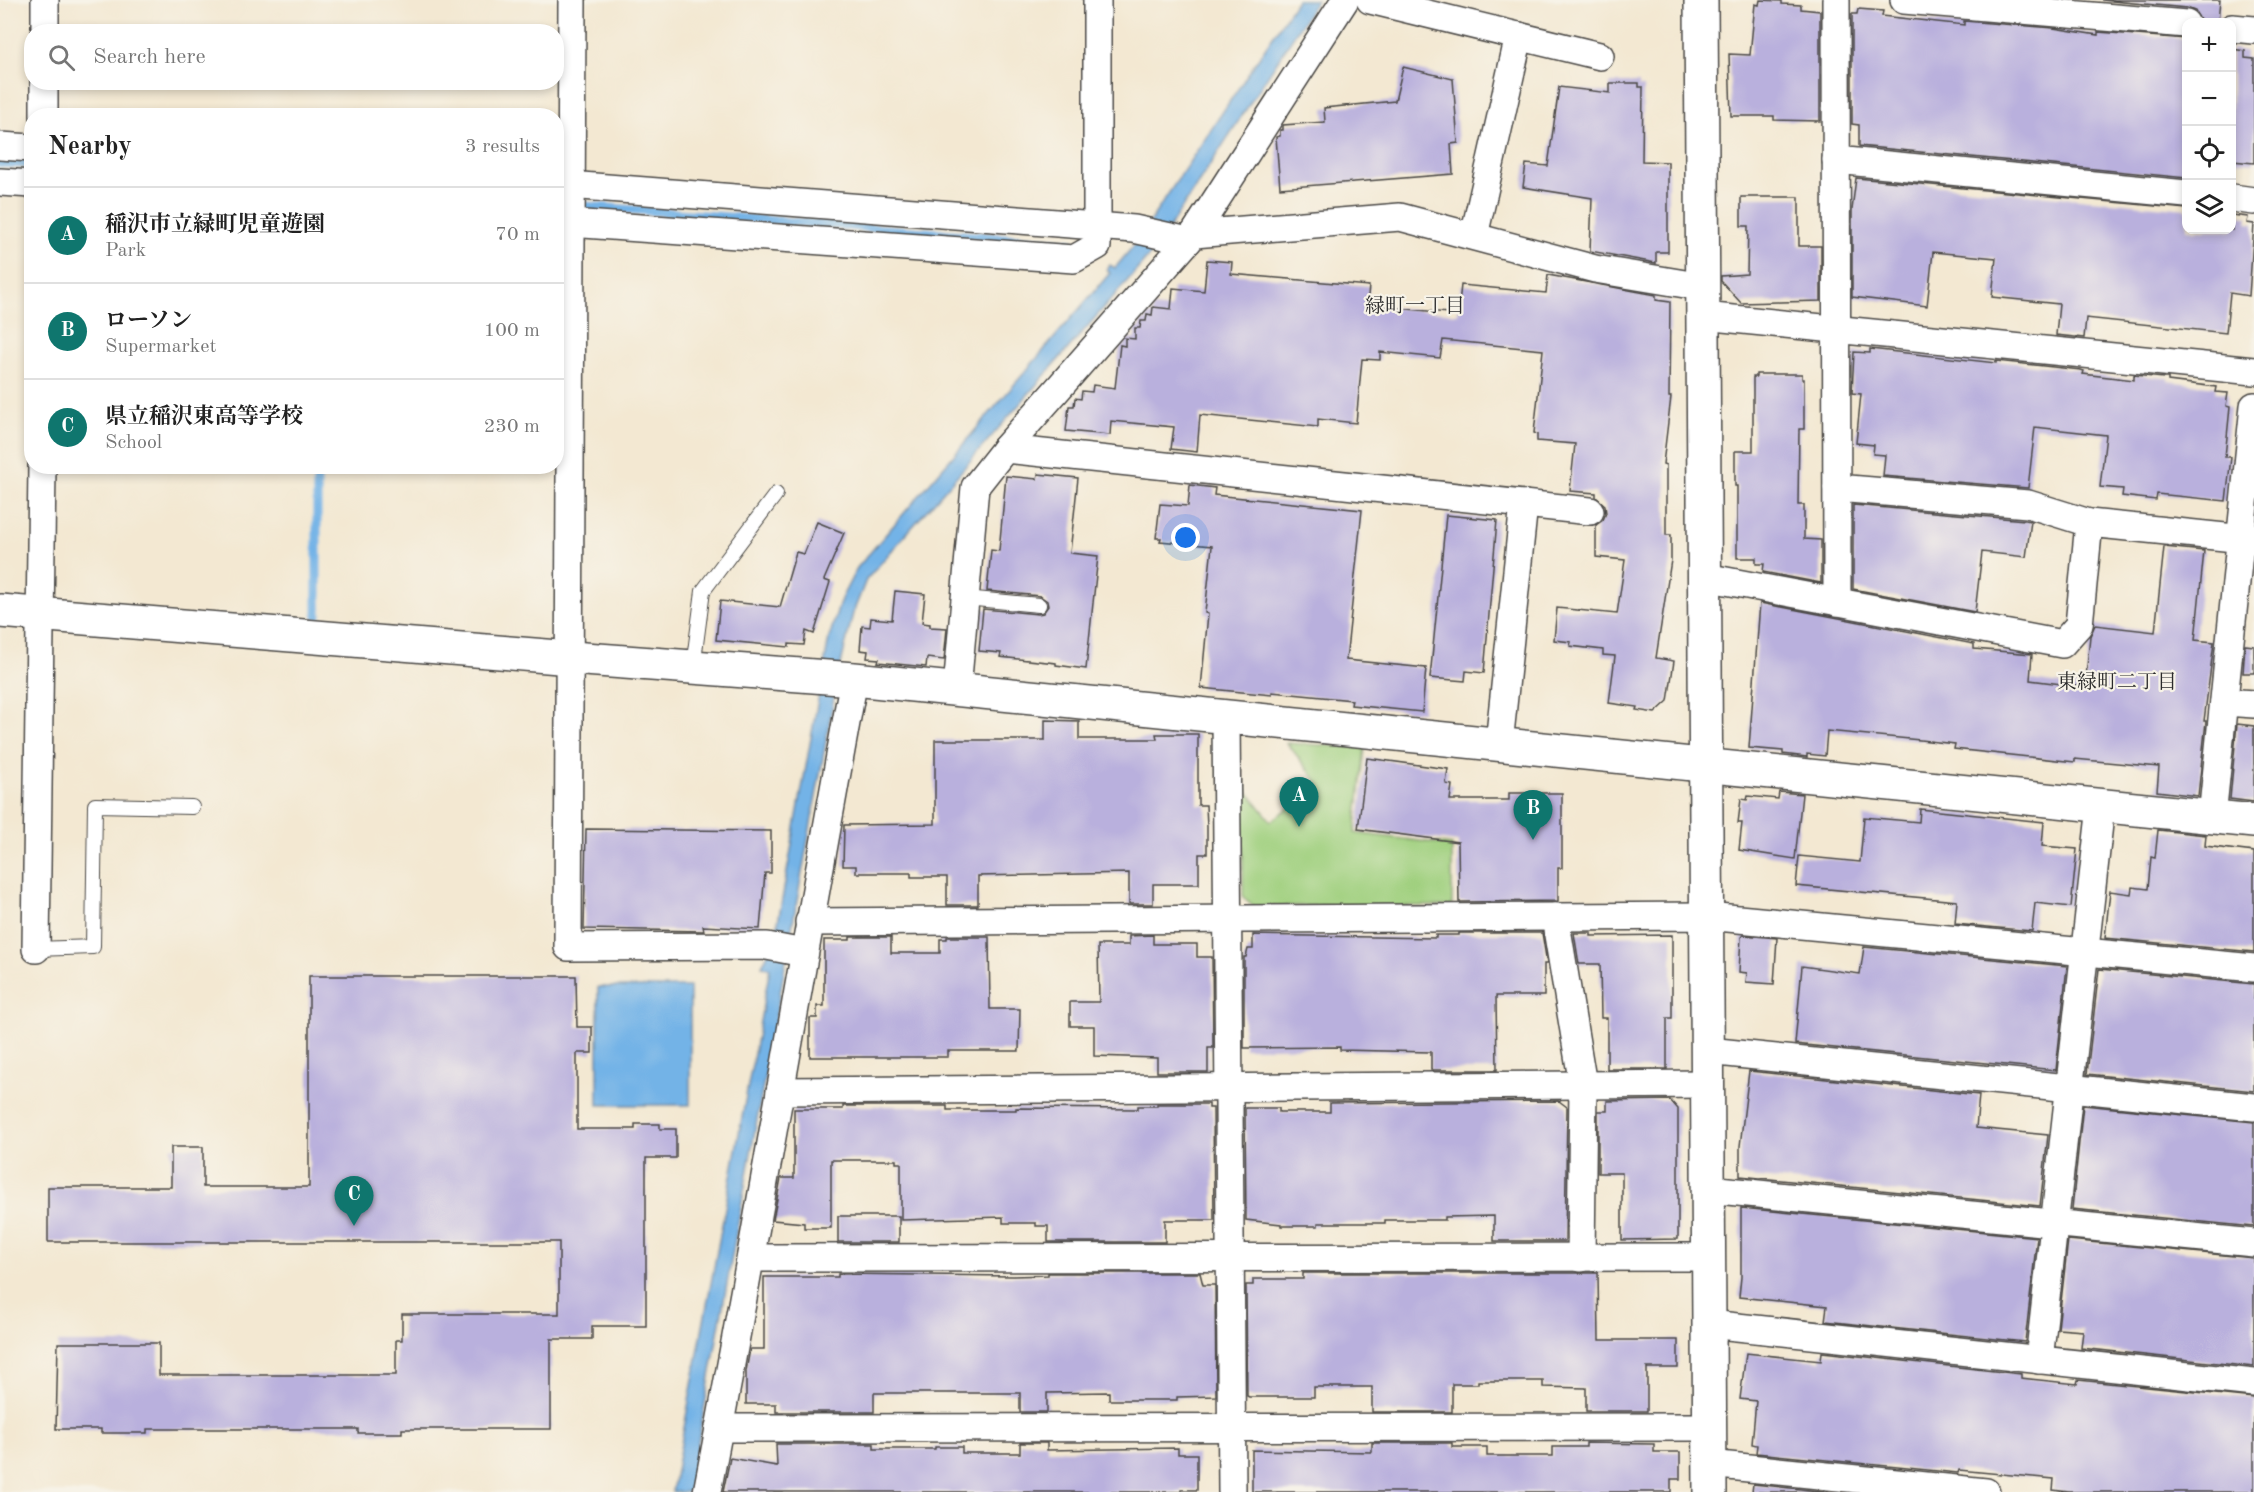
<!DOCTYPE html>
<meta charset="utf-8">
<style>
body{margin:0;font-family:"Old Standard TT","Noto Serif JP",serif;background:#f2f2f2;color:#222}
.controls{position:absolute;right:18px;top:18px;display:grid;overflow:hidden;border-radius:12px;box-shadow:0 3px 9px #0003}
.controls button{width:54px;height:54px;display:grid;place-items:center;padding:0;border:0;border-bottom:2px solid #e0e0e0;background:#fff;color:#222;font:30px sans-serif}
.you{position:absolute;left:1186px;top:538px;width:21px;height:21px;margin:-15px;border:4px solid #fff;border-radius:50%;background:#1a73e8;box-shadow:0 0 0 9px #1a73e833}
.badge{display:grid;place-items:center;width:39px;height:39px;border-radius:50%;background:#0f766e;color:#fff;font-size:20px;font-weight:700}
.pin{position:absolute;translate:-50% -50px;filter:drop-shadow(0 2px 3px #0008)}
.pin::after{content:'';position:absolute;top:32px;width:21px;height:18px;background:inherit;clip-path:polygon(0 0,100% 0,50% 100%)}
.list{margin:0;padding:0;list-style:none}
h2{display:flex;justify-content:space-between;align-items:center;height:78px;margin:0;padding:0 24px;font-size:26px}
h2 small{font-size:20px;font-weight:400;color:#767676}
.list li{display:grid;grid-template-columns:39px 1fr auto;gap:18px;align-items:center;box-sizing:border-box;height:96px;padding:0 24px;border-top:2px solid #e0e0e0}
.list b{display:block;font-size:22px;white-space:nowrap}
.list p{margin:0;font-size:20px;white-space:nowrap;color:#767676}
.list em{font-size:20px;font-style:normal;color:#767676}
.icon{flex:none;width:33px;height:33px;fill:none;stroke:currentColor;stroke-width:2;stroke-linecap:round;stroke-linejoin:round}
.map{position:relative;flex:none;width:2254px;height:1492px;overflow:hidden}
.search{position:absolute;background:#fff;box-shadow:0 3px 9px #0003;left:24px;top:24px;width:540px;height:66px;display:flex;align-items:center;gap:15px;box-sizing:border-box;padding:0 21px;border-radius:24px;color:#767676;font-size:22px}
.panel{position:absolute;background:#fff;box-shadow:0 3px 9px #0003;left:24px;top:108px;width:540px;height:366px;border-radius:24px}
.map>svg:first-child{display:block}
.green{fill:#a0d07f;stroke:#667e55;stroke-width:1.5}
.water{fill:#73b3e7;stroke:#4f6f89;stroke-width:1.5}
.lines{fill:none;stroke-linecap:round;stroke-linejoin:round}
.stream{stroke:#73b3e7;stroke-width:9}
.building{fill:#b9b0dd}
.service-casing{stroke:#494744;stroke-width:16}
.minor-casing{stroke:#494744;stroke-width:30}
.tertiary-casing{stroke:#494744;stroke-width:36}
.service{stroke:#fff;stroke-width:14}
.minor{stroke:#fff;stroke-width:27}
.tertiary{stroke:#fff;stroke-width:33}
.labels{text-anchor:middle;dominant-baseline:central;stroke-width:4.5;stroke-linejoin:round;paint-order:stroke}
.neighbourhood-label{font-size:20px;fill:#2b2b2b;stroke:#f7f3e8}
</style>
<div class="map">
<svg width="2254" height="1492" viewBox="0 0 2254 1492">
<rect width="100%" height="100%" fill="#f7f3e8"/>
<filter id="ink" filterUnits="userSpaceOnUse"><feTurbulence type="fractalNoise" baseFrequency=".0167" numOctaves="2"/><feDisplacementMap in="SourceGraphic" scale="12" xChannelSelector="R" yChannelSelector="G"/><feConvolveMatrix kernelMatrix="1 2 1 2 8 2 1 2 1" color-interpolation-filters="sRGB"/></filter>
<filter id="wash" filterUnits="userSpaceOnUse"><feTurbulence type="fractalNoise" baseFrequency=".008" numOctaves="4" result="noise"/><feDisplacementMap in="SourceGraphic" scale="24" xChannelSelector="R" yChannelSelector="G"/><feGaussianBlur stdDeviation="1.35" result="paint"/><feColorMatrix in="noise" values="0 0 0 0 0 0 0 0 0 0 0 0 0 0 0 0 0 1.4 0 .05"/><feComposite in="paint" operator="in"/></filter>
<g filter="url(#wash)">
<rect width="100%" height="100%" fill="#f3e8d2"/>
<path class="green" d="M 1287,743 L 1365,748 L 1355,833 L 1452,845 L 1452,906 L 1254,906 L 1243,897 L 1243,786 L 1271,821 L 1320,785 Z"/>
<g class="water">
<path d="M 1297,0 L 1317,0 L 1156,248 L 866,580 L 853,613 L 837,681 L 689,1492 L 672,1492 L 770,968 L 762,966 L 775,939 L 829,638 L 841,599 L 857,568 L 1110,273 L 1107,270 L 1110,265 L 1115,268 L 1135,244 Z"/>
<rect x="598" y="987" width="92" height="118"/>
</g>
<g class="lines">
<g class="stream">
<path d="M 0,163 L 27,164"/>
<path d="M 556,204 L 557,204"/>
<path d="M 584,206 L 1070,243"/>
<path d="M 317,615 L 317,466"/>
</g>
</g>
<g id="blocks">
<g class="building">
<path d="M 1760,0 L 1782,1 L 1782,4 L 1801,5 L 1801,9 L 1820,11 L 1820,121 L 1774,120 L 1774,116 L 1731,116 L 1729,54 L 1750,55 L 1755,4 L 1759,5 Z"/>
<path d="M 2102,0 L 2220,0 L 2218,22 L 2201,22 L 2195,11 L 2187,8 Z"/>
<path d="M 1858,9 L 1883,11 L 1882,16 L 1964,25 L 1964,21 L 2053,28 L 2098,35 L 2098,32 L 2187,39 L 2187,178 L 1859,146 L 1859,125 L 1852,124 L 1852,14 L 1857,14 Z"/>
<path d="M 2232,49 L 2245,51 L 2245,58 L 2254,59 L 2254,163 L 2232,161 Z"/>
<path d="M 1403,67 L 1453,79 L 1458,143 L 1451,144 L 1453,174 L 1280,188 L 1276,137 L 1280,136 L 1280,130 L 1283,130 L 1283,125 L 1325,122 L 1324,108 L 1395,101 Z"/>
<path d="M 1610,83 L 1639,83 L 1639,87 L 1643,87 L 1642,161 L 1668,162 L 1668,252 L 1656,252 L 1656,263 L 1590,251 L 1592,198 L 1523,187 L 1526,164 L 1548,166 L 1559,87 L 1610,93 Z"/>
<path d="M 1856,178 L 2187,209 L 2187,230 L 2232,230 L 2232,215 L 2248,217 L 2247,223 L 2254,224 L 2249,296 L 2230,293 L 2226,333 L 2086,318 L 2084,338 L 2056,335 L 2059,304 L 1992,297 L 1996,258 L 1933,252 L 1927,306 L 1852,297 L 1852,210 Z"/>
<path d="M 1741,197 L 1799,197 L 1799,246 L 1821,246 L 1821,301 L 1741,303 L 1721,281 L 1721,276 L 1747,274 L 1748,226 L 1741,226 Z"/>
<path d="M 1207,260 L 1232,262 L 1231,274 L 1369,286 L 1367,305 L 1458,314 L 1461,285 L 1546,293 L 1548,275 L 1656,295 L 1656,300 L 1670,302 L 1669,397 L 1671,397 L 1663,464 L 1666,465 L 1666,535 L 1671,535 L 1671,560 L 1656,658 L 1674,661 L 1668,701 L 1655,713 L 1636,710 L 1637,707 L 1609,703 L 1615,656 L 1603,655 L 1603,650 L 1570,646 L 1571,642 L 1554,640 L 1557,608 L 1617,614 L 1625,560 L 1596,557 L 1596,525 L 1603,520 L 1606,513 L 1605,505 L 1596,497 L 1596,493 L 1570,491 L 1575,444 L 1537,441 L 1537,434 L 1534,433 L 1543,350 L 1443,340 L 1440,358 L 1380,352 L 1380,360 L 1362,359 L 1356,423 L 1318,419 L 1318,427 L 1200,415 L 1197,452 L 1171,449 L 1174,427 L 1111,421 L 1110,435 L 1066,431 L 1069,406 L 1074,406 L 1075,398 L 1081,399 L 1082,391 L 1092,392 L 1093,385 L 1115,388 L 1120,345 L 1125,346 L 1125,338 L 1135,339 L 1135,328 L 1140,328 L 1141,321 L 1146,321 L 1147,314 L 1152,315 L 1153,307 L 1171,309 L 1173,288 L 1204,291 Z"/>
<path d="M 1870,349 L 1996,363 L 1996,361 L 2081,370 L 2084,371 L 2083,374 L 2134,380 L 2134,375 L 2164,378 L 2168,378 L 2168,381 L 2216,387 L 2215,392 L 2228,393 L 2226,406 L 2230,407 L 2225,457 L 2231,457 L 2226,501 L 2157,494 L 2156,500 L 2122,496 L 2123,489 L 2100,487 L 2106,435 L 2035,427 L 2028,488 L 1883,476 L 1885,455 L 1873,454 L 1874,445 L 1856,443 L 1861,394 L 1852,393 L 1854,352 L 1870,353 Z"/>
<path d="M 1756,374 L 1802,374 L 1802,379 L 1804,379 L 1804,429 L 1799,429 L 1798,505 L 1804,505 L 1804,539 L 1821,540 L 1821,583 L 1763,572 L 1764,564 L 1756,564 L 1756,558 L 1737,558 L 1737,486 L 1735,486 L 1735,451 L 1753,451 L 1753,377 L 1756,377 Z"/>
<path d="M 1038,474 L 1078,478 L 1070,553 L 1098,556 L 1086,669 L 1056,665 L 1056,663 L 1000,657 L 1001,653 L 979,651 L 983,609 L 1038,614 L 1043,613 L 1048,606 L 1047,601 L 1040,596 L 987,591 L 991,550 L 999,551 L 1006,476 L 1037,479 Z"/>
<path d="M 1190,485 L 1215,488 L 1214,495 L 1362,510 L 1346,660 L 1426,668 L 1422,712 L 1351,705 L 1352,700 L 1272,692 L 1272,695 L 1201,688 L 1208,614 L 1205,613 L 1212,546 L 1160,541 L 1161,538 L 1156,538 L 1160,504 L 1188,506 Z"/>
<path d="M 1853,505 L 2025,520 L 2031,521 L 2026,557 L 1982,552 L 1975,612 L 1853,589 Z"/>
<path d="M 1446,515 L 1497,520 L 1484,673 L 1466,671 L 1465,681 L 1430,678 Z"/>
<path d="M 817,522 L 844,533 L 824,580 L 830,582 L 814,634 L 806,631 L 804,645 L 789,644 L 789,647 L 716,640 L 720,601 L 780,607 L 796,552 L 804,554 Z"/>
<path d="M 2164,547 L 2204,551 L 2195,640 L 2214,642 L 2204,721 L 2206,721 L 2198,796 L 2157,791 L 2159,767 L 2075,759 L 2075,762 L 1954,749 L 1955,744 L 1920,740 L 1827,731 L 1825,756 L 1807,754 L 1807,757 L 1783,754 L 1783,751 L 1749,748 L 1760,603 L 1974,644 L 1974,649 L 2032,654 L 2030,680 L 2085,687 L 2090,636 L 2095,625 L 2155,632 Z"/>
<path d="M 895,591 L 925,594 L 922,623 L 930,624 L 930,627 L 947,628 L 944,660 L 927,658 L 926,667 L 878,662 L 879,659 L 867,658 L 868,651 L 860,650 L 862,626 L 870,627 L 871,618 L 892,620 Z"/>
<path d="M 2245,645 L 2254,646 L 2254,673 L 2243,673 Z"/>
<path d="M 1045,720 L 1079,721 L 1079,739 L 1157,739 L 1156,734 L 1198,734 L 1198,805 L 1206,805 L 1207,827 L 1207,854 L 1199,854 L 1199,884 L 1153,884 L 1153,904 L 1129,904 L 1129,873 L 978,876 L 978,905 L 947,905 L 947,877 L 911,877 L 911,873 L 856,873 L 856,866 L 843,866 L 844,825 L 935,824 L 935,740 L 1045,740 Z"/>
<path d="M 2237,724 L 2254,726 L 2254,802 L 2230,799 Z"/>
<path d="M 1367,758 L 1448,769 L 1446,784 L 1452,785 L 1450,800 L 1509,800 L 1509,793 L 1562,793 L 1562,868 L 1558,868 L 1558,901 L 1459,902 L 1458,842 L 1358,829 Z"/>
<path d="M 1779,792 L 1802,794 L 1795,859 L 1739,850 L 1742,823 L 1738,823 L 1741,799 L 1747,800 L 1748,796 L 1778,799 Z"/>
<path d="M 1920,809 L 2044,822 L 2042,846 L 2077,849 L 2071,907 L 2035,903 L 2032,931 L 1955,924 L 1957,901 L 1796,886 L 1799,856 L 1860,862 L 1864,817 L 1919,822 Z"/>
<path d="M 586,829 L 771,831 L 771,873 L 765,873 L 760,929 L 703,926 L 704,931 L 584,929 Z"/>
<path d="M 2158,830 L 2206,835 L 2205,846 L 2254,852 L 2254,952 L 2105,938 L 2110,891 L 2131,894 L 2132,887 L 2148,889 L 2151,857 L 2155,858 Z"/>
<path d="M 1459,933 L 1542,933 L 1547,964 L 1544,964 L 1544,996 L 1496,996 L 1497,1070 L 1431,1070 L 1431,1052 L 1340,1050 L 1340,1047 L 1244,1048 L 1244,957 L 1246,957 L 1248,949 L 1253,949 L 1253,935 L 1436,938 L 1436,935 L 1459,935 Z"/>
<path d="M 1574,933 L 1591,933 L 1591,936 L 1672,935 L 1672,1018 L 1667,1018 L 1667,1069 L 1607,1069 L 1607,1018 L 1601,1018 L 1600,964 L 1579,964 Z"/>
<path d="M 1153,935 L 1153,944 L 1197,944 L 1197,957 L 1212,957 L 1213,1048 L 1208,1048 L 1208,1072 L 1157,1072 L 1157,1058 L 1094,1056 L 1094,1026 L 1070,1026 L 1070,1002 L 1099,1002 L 1098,945 L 1129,945 L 1129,936 Z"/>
<path d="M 1743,935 L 1777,938 L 1774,984 L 1746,982 L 1747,973 L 1739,972 L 1741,937 Z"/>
<path d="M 850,937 L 891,937 L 891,953 L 940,953 L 940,939 L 947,939 L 947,937 L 989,937 L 990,1009 L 1020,1009 L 1019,1051 L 948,1051 L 948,1057 L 810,1057 L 810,1018 L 817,1018 L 817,1006 L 824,1006 L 824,940 L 850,940 Z"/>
<path d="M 1864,947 L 2067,966 L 2056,1070 L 1795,1044 L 1802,966 L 1860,974 Z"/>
<path d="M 2099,969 L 2254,984 L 2254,1091 L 2087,1074 Z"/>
<path d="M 309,976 L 576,976 L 577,1027 L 592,1027 L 592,1053 L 577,1053 L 577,1129 L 635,1129 L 635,1124 L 660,1124 L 660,1129 L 676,1129 L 676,1158 L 646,1158 L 646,1326 L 592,1326 L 592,1339 L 551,1339 L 551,1429 L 402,1429 L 402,1433 L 358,1433 L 358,1429 L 147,1429 L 147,1433 L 101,1433 L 101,1429 L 56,1429 L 58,1343 L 159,1343 L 159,1375 L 396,1375 L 396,1340 L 402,1340 L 402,1314 L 559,1314 L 559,1242 L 48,1242 L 48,1187 L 171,1187 L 171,1147 L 203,1147 L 203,1187 L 309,1187 Z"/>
<path d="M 1749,1071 L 1979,1095 L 1976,1128 L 2048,1135 L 2040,1206 L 1740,1176 L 1740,1146 Z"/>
<path d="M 1670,1100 L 1678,1109 L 1678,1239 L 1622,1240 L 1622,1173 L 1598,1173 L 1598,1111 L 1607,1111 L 1607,1101 Z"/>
<path d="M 1559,1101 L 1567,1107 L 1565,1241 L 1494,1241 L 1494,1216 L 1445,1217 L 1445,1220 L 1385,1220 L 1385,1223 L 1318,1223 L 1318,1226 L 1281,1226 L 1281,1224 L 1246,1220 L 1245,1108 L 1279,1108 L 1279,1112 L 1330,1112 L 1330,1103 Z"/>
<path d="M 1157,1104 L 1209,1104 L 1209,1108 L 1213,1108 L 1214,1220 L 1165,1220 L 1165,1242 L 1048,1242 L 1048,1226 L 1036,1226 L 1036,1223 L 1003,1223 L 1003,1217 L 901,1220 L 901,1163 L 896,1163 L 896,1160 L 831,1160 L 831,1228 L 804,1228 L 804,1223 L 773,1220 L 781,1178 L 794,1178 L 794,1109 L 843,1109 L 843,1106 L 947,1106 L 947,1110 L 1016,1110 L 1016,1108 L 1138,1109 L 1138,1106 L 1157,1106 Z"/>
<path d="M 2083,1105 L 2254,1122 L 2254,1227 L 2072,1209 Z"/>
<path d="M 1741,1208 L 2037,1237 L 2025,1342 L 1825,1321 L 1827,1306 L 1739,1297 L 1741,1277 Z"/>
<rect x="838" y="1216" width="61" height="26"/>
<path d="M 2068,1240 L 2254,1258 L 2254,1367 L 2081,1348 L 2083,1331 L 2058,1329 Z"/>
<path d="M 1048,1273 L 1200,1273 L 1203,1285 L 1215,1285 L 1216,1396 L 1177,1397 L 1177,1400 L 1109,1400 L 1109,1392 L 1047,1393 L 1047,1412 L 1020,1412 L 1020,1393 L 874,1393 L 874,1412 L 776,1412 L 776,1404 L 746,1404 L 746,1371 L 750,1349 L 764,1349 L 764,1277 L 838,1277 L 838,1274 L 1013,1276 L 1048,1275 Z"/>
<path d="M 1303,1273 L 1598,1273 L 1599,1340 L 1678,1340 L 1678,1368 L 1647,1368 L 1647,1411 L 1586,1411 L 1586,1388 L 1543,1387 L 1543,1381 L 1478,1381 L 1478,1384 L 1452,1384 L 1452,1412 L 1372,1412 L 1372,1387 L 1314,1387 L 1314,1397 L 1249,1397 L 1247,1396 L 1246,1285 L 1253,1285 L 1253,1279 L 1303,1279 Z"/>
<path d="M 1822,1352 L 2021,1374 L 2021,1378 L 2077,1384 L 2078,1380 L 2254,1398 L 2254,1492 L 2069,1492 L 2053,1490 L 2054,1479 L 1959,1470 L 1958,1473 L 1756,1453 L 1757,1445 L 1752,1444 L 1756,1401 L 1740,1399 L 1746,1353 L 1821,1361 Z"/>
<path d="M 1020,1443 L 1047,1443 L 1047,1450 L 1178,1448 L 1178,1454 L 1197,1454 L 1197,1490 L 1181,1490 L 1181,1492 L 723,1492 L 730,1458 L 777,1466 L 776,1444 L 874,1444 L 874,1449 L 935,1449 L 935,1447 L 962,1447 L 962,1453 L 1020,1453 Z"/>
<path d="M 1372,1443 L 1452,1443 L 1452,1447 L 1487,1447 L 1487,1456 L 1553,1456 L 1553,1447 L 1586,1447 L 1586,1443 L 1654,1444 L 1654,1452 L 1680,1452 L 1680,1479 L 1671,1479 L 1671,1492 L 1252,1492 L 1252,1450 L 1372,1452 Z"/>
<path d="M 1753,1484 L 1829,1492 L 1752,1492 Z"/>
</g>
</g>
</g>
<g filter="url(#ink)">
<use href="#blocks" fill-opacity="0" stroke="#494744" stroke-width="1.5"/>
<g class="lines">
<g class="service-casing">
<g id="service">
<path d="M 965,598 L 1039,605"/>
<path d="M 693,667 L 703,591 L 776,494"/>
<path d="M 36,949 L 93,947 L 95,805 L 192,807"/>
</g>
</g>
<g class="minor-casing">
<g id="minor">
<path d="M 572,0 L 568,947 L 767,946 L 804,953"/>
<path d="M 1370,0 L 1600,56"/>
<path d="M 1836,0 L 1837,602"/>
<path d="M 1904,0 L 2186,24"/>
<path d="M 2232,28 L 2254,30"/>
<path d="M 45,32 L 45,0"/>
<path d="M 44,116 L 44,82"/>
<path d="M 0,146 L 32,148"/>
<path d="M 1836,160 L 2186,194"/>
<path d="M 0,182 L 32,184"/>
<path d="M 556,184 L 1134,229 L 1188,241"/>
<path d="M 2232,198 L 2254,201"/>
<path d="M 556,222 L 1074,259 L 1097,246 L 1097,0"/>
<path d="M 1194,234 L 1400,217 L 1595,269 L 1703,287"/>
<path d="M 1474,236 L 1519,36"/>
<path d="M 1703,316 L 2254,371"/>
<path d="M 1005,449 L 1590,511"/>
<path d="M 1837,488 L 2028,504 L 2089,523 L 2254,540"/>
<path d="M 1705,577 L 2062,644 L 2079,625 L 2089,523"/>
<path d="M 957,689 L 975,487 L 1005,449 L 1194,234 L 1345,0"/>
<path d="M 2224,702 L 2254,704"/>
<path d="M 1226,716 L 1232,1492"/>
<path d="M 1499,744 L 1524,504"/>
<path d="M 2212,817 L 2254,406"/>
<path d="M 1555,917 L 1583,1085 L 1581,1258"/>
<path d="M 809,922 L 1707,916 L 2254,968"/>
<path d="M 36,949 L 42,466"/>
<path d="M 1708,1051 L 2254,1107"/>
<path d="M 780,1091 L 1708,1084"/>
<path d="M 1708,1189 L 2254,1243"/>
<path d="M 751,1258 L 1708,1257"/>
<path d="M 1709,1324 L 2254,1383"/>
<path d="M 2039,1360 L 2101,806"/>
<path d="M 719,1428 L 1709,1427"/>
<path d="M 1709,1464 L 1986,1492"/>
<path d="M 707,1492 C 759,1221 804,950 854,679"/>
</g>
</g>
<g class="tertiary-casing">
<g id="tertiary">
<path d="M 1701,0 L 1710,1492"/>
<path d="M 0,611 L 571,658 L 854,679 L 2254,821"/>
</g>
</g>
<use href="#service" class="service"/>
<use href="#minor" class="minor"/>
<use href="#tertiary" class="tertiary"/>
</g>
</g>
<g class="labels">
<g class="neighbourhood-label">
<text x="1415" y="307">緑町一丁目</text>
<text x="2117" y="683">東緑町二丁目</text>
</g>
</g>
</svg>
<div class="controls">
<button>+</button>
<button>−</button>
<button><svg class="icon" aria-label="locate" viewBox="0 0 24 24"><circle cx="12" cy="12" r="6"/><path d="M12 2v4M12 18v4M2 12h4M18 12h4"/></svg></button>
<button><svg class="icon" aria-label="layers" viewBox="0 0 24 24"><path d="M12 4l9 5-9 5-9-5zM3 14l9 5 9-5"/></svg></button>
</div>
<div class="you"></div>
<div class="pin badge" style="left:1299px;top:827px">A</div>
<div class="pin badge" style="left:1533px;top:840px">B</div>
<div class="pin badge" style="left:354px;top:1226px">C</div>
<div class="search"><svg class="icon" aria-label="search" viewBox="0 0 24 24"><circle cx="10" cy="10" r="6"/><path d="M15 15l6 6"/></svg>Search here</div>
<section class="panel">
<h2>Nearby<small>3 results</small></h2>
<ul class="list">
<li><span class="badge">A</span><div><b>稲沢市立緑町児童遊園</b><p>Park</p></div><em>70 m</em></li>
<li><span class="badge">B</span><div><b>ローソン</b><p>Supermarket</p></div><em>100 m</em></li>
<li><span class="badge">C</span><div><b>県立稲沢東高等学校</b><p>School</p></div><em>230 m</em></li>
</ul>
</section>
</div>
